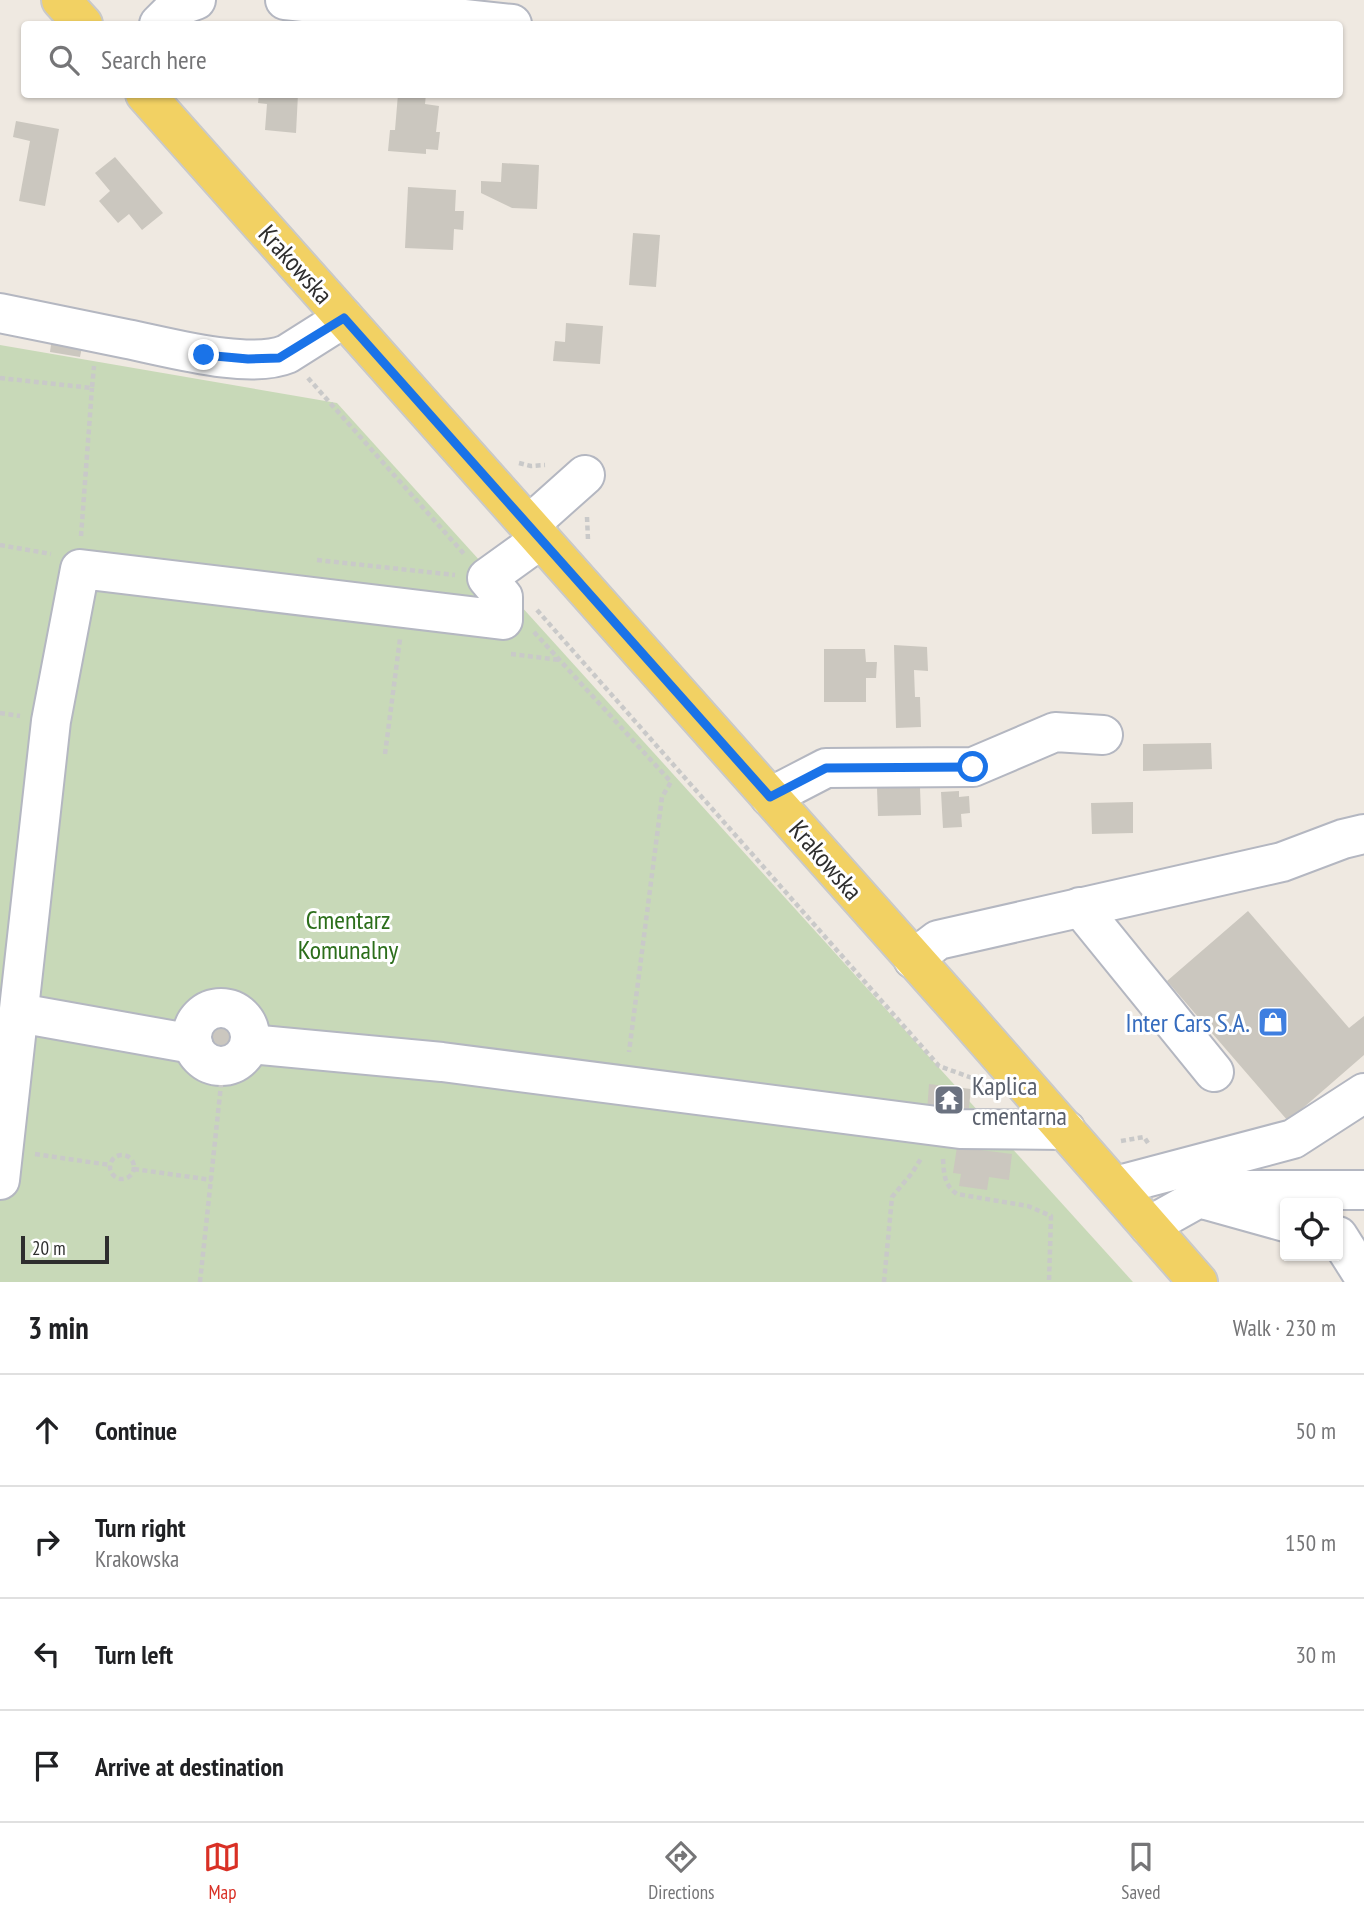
<!DOCTYPE html>
<meta charset="utf-8">
<style>
body{margin:0;font-family:"PT Sans Narrow",sans-serif;background:#f2f2f2;color:#202124}
.controls{position:absolute;right:21px;bottom:21px;display:grid;overflow:hidden;border-radius:7px;box-shadow:0 2px 5px #0004}
.controls button{width:63px;height:63px;display:grid;place-items:center;padding:0;border:0;border-bottom:2px solid #e0e0e0;background:#fff;color:#202124;font:35px sans-serif}
.scale{position:absolute;left:21px;bottom:18px;width:88px;box-sizing:border-box;padding-left:7px;border:4px solid #2e2e2e;border-top:0;font-size:19px;line-height:24px;white-space:nowrap;color:#2e2e2e;-webkit-text-stroke:5px #fff;paint-order:stroke}
.stop{position:absolute;width:21px;height:21px;margin:-16px;border:5px solid #1a73e8;border-radius:50%;background:#fff}
.stop.end{background:#1a73e8;border-color:#fff;box-shadow:0 2px 7px #0008}
.list{margin:0;padding:0;list-style:none}
h2{display:flex;justify-content:space-between;align-items:center;height:91px;margin:0;padding:0 28px;font-size:30px}
h2 small{font-size:23px;font-weight:400;color:#757577}
.list li{display:grid;grid-template-columns:46px 1fr auto;gap:21px;align-items:center;box-sizing:border-box;height:112px;padding:0 28px;border-top:2px solid #e0e0e0}
.list b{display:block;font-size:26px;white-space:nowrap}
.list p{margin:0;font-size:23px;white-space:nowrap;color:#757577}
.list em{font-size:23px;font-style:normal;color:#757577}
.icon{flex:none;width:38px;height:38px;fill:none;stroke:currentColor;stroke-width:2;stroke-linecap:round;stroke-linejoin:round}
.map{position:relative;flex:none;width:1364px;height:1282px;overflow:hidden}
.search{position:absolute;background:#fff;box-shadow:0 2px 5px #0004;left:21px;right:21px;top:21px;height:77px;display:flex;align-items:center;gap:18px;box-sizing:border-box;padding:0 24px;border-radius:7px;color:#757577;font-size:26px}
.sheet{height:539px;background:#fff}
nav{display:flex;justify-content:space-around;align-items:center;box-sizing:border-box;height:98px;border-top:2px solid #e0e0e0;background:#fff;font-size:19px;color:#757577}
nav a{display:grid;justify-items:center;gap:4px}
nav .on{color:#d93025}
.map>svg:first-child{display:block}
.cemetery{fill:#c8d9b8}
.building{fill:#cbc7bf}
.lines{fill:none;stroke-linecap:round;stroke-linejoin:round}
.minor-casing{stroke:#b4b7c1;stroke-width:42}
.major-casing{stroke:#c9c9c9;stroke-width:42}
.path{stroke:#c9c9c9;stroke-width:4.5;stroke-dasharray:5 3.5;stroke-linecap:butt}
.minor{stroke:#fff;stroke-width:38}
.major{stroke:#f2d163;stroke-width:38}
.route{stroke:#1a73e8;stroke-width:9}
.labels{text-anchor:middle;dominant-baseline:central;stroke-width:6;stroke-linejoin:round;paint-order:stroke}
.street-label{font-size:26px;fill:#2e2e2e;stroke:#fff}
.park-label{font-size:26px;fill:#2c6e1b;stroke:#fff}
.shop-label{font-size:26px;fill:#366cbe;stroke:#fff;text-anchor:end}
.worship-label{font-size:26px;fill:#5b616d;stroke:#fff;text-anchor:start}
</style>
<div class="map">
<svg width="1364" height="1282" viewBox="0 0 1364 1282">
<rect width="100%" height="100%" fill="#efe9e1"/>
<path class="cemetery" d="M 0,345 L 337,403 L 1133,1282 L 0,1282 Z"/>
<g class="building">
<path d="M 259,94 L 298,94 L 296,133 L 265,130 L 267,104 L 258,103 Z"/>
<path d="M 398,94 L 426,94 L 425,104 L 439,106 L 436,132 L 440,132 L 438,150 L 426,149 L 426,154 L 388,151 L 390,130 L 395,130 Z"/>
<path d="M 16,121 L 59,129 L 45,206 L 19,201 L 30,141 L 13,137 Z"/>
<path d="M 115,157 L 163,213 L 142,230 L 129,214 L 118,223 L 99,201 L 110,191 L 95,173 Z"/>
<path d="M 502,163 L 539,165 L 537,209 L 512,208 L 481,193 L 481,181 L 501,182 Z"/>
<path d="M 408,187 L 456,190 L 455,211 L 464,211 L 463,230 L 454,229 L 453,250 L 405,248 Z"/>
<path d="M 633,233 L 660,235 L 656,287 L 629,285 Z"/>
<path d="M 566,323 L 603,326 L 600,364 L 553,361 L 555,341 L 565,342 Z"/>
<path d="M 52,337 L 83,342 L 80,357 L 50,352 Z"/>
<path d="M 894,645 L 927,647 L 928,671 L 914,670 L 915,697 L 920,697 L 921,727 L 896,728 Z"/>
<path d="M 824,649 L 865,649 L 866,662 L 877,662 L 876,678 L 866,678 L 866,702 L 824,702 Z"/>
<path d="M 1211,743 L 1212,769 L 1143,771 L 1143,744 Z"/>
<path d="M 877,788 L 920,788 L 921,815 L 878,816 Z"/>
<path d="M 959,791 L 959,797 L 969,796 L 970,813 L 961,814 L 962,827 L 943,828 L 941,792 Z"/>
<path d="M 1133,802 L 1133,833 L 1092,834 L 1091,803 Z"/>
<path d="M 1248,911 L 1349,1028 L 1364,1016 L 1364,1055 L 1288,1121 L 1167,981 Z"/>
<path d="M 207,1024 L 233,1029 L 229,1053 L 203,1049 Z"/>
<path d="M 929,1084 L 971,1089 L 968,1116 L 927,1112 Z"/>
<path d="M 957,1147 L 1012,1154 L 1009,1180 L 989,1177 L 987,1190 L 959,1186 L 961,1174 L 953,1173 Z"/>
</g>
<g class="lines">
<g class="minor-casing">
<g id="minor">
<path d="M 285,0 L 512,24"/>
<path d="M 159,24 L 176,7 L 196,0"/>
<path d="M 0,313 C 42,322 85,330 127,339 C 168,347 249,370 287,354 L 344,318"/>
<path d="M 529,525 L 585,475"/>
<path d="M 770,797 L 826,768 L 973,767 L 1055,732 L 1103,735"/>
<path d="M 1080,907 L 1214,1072"/>
<path d="M 913,959 L 938,940 L 1282,862 L 1343,839 L 1364,834"/>
<circle cx="221" cy="1037" r="29"/>
<path d="M 19,1013 L 193,1044"/>
<path d="M 250,1044 L 442,1062 L 960,1129 L 1066,1130"/>
<path d="M 0,1180 L 51,721 L 80,569 L 503,620 L 503,597 L 487,578 L 541,539"/>
<path d="M 1115,1186 L 1293,1139 L 1364,1093"/>
<path d="M 1207,1200 L 1233,1190 L 1364,1190"/>
<path d="M 1149,1226 L 1199,1198 L 1285,1222"/>
<path d="M 1338,1236 L 1364,1277"/>
</g>
</g>
<g class="major-casing">
<g id="major">
<path d="M 61,0 L 83,24"/>
<path d="M 145,94 L 966,1017 L 1198,1282"/>
</g>
</g>
<g class="path">
<path d="M 0,378 L 92,388 L 94,366"/>
<path d="M 308,378 L 465,555"/>
<path d="M 519,463 L 531,466 L 545,465"/>
<path d="M 587,517 L 588,540"/>
<path d="M 81,536 L 92,388"/>
<path d="M 0,545 L 51,554"/>
<path d="M 317,560 L 455,575"/>
<path d="M 537,610 L 939,1066 L 975,1079"/>
<path d="M 534,632 L 671,782 L 662,797 L 629,1052"/>
<path d="M 511,654 L 560,660"/>
<path d="M 0,713 L 20,716"/>
<path d="M 385,754 L 400,639"/>
<path d="M 1121,1141 L 1144,1137 L 1148,1143"/>
<path d="M 35,1154 L 110,1165"/>
<circle cx="122" cy="1167" r="12"/>
<path d="M 943,1159 C 944,1174 944,1185 957,1194 L 1028,1206 L 1051,1216 L 1049,1282"/>
<path d="M 134,1169 L 212,1180"/>
<path d="M 200,1282 L 223,1066"/>
<path d="M 884,1282 L 892,1197 L 912,1173 L 922,1157"/>
</g>
<use href="#minor" class="minor"/>
<use href="#major" class="major"/>
</g>
<g class="lines">
<path class="route" d="M 204,355 L 248,359 L 279,358 L 344,318 L 770,797 L 826,768 L 973,767"/>
</g>
<defs>
<g id="shop-square" transform="scale(1.575)"><rect x="-9" y="-9" width="18" height="18" rx="4" fill="#3f7fe0" stroke="#fff"/><path d="M-5-2.5h2.3a2.7 3.5 0 0 1 5.4 0H5L5.5 6h-11ZM-1.5-2.5h3a1.5 2.3 0 0 0-3 0Z" fill="#fff"/></g>
<g id="temple-square" transform="scale(1.575)"><rect x="-9" y="-9" width="18" height="18" rx="4" fill="#6b7280" stroke="#fff"/><path d="M0-6L5-2H3V0L6.5 2.5H4V6H1.5V3h-3V6H-4V2.5H-6.5L-3 0V-2H-5Z" fill="#fff"/></g>
</defs>
<g fill-rule="evenodd">
<use href="#shop-square" x="1273" y="1022"/>
<use href="#temple-square" x="949" y="1100"/>
</g>
<g class="labels">
<g class="street-label">
<text transform="translate(296 264) rotate(48)">Krakowska</text>
<text transform="translate(826 860) rotate(49)">Krakowska</text>
</g>
<g class="park-label">
<text x="348" y="919">Cmentarz<tspan x="348" dy="30">Komunalny</tspan></text>
</g>
<g class="shop-label">
<text x="1250" y="1022">Inter Cars S.A.</text>
</g>
<g class="worship-label">
<text x="972" y="1085">Kaplica<tspan x="972" dy="30">cmentarna</tspan></text>
</g>
</g>
</svg>
<div class="controls">
<button><svg class="icon" aria-label="locate" viewBox="0 0 24 24"><circle cx="12" cy="12" r="6"/><path d="M12 2v4M12 18v4M2 12h4M18 12h4"/></svg></button>
</div>
<div class="scale">20 m</div>
<div class="stop" style="left:973px;top:767px"></div>
<div class="stop end" style="left:204px;top:355px"></div>
<div class="search"><svg class="icon" aria-label="search" viewBox="0 0 24 24"><circle cx="10" cy="10" r="6"/><path d="M15 15l6 6"/></svg>Search here</div>
</div>
<section class="sheet">
<h2>3 min<small>Walk · 230 m</small></h2>
<ul class="list">
<li><svg class="icon" aria-label="ahead" viewBox="0 0 24 24"><path d="M12 20V5M6 11l6-6 6 6"/></svg><div><b>Continue</b></div><em>50 m</em></li>
<li><svg class="icon" aria-label="right" viewBox="0 0 24 24"><path d="M7 20v-9h11M14 6l5 5-5 5"/></svg><div><b>Turn right</b><p>Krakowska</p></div><em>150 m</em></li>
<li><svg class="icon" aria-label="left" viewBox="0 0 24 24"><path d="M17 20v-9H6M10 6l-5 5 5 5"/></svg><div><b>Turn left</b></div><em>30 m</em></li>
<li><svg class="icon" aria-label="arrive" viewBox="0 0 24 24"><path d="M6 21V4h12l-3 4 3 4H6"/></svg><div><b>Arrive at destination</b></div></li>
</ul>
</section>
<nav>
<a class="on"><svg class="icon" aria-label="map" viewBox="0 0 24 24"><path d="M3 6l6-2 6 2 6-2v14l-6 2-6-2-6 2zM9 4v14M15 6v14"/></svg>Map</a>
<a><svg class="icon" aria-label="directions" viewBox="0 0 24 24"><path d="M12 3l9 9-9 9-9-9zM9 14v-3h6M13 9l2 2-2 2"/></svg>Directions</a>
<a><svg class="icon" aria-label="saved" viewBox="0 0 24 24"><path d="M7 4h10v16l-5-4-5 4z"/></svg>Saved</a>
</nav>
